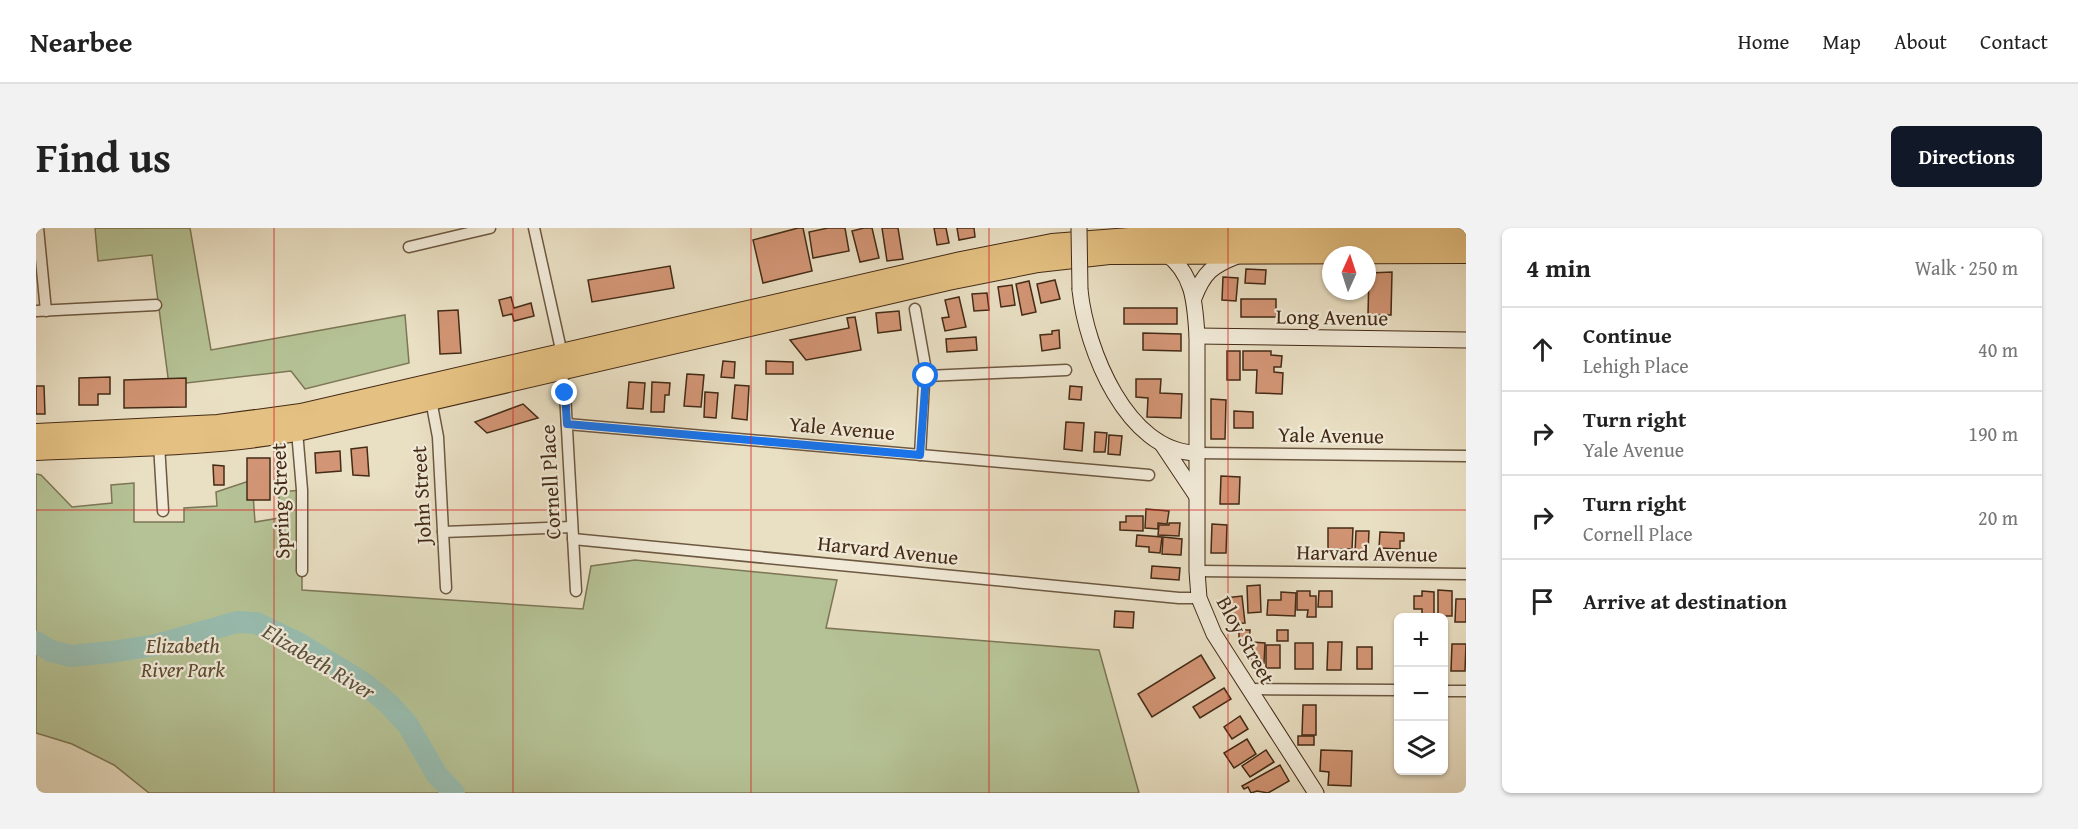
<!DOCTYPE html>
<meta charset="utf-8">
<style>
body{margin:0;font-family:"Gentium Book Plus",serif;background:#f2f2f2;color:#222}
.controls{position:absolute;right:18px;bottom:18px;display:grid;overflow:hidden;border-radius:9px;box-shadow:0 2px 4px #0004}
.controls button{width:54px;height:54px;display:grid;place-items:center;padding:0;border:0;border-bottom:2px solid #e0e0e0;background:#fff;color:#222;font:30px sans-serif}
.compass{position:absolute;left:1286px;top:18px;width:54px;height:54px;border-radius:50%;background:#fff;box-shadow:0 2px 4px #0004;rotate:3deg}
.stop{position:absolute;width:18px;height:18px;margin:-14px;border:4px solid #1a73e8;border-radius:50%;background:#fff}
.stop.end{background:#1a73e8;border-color:#fff;box-shadow:0 2px 6px #0008}
.list{margin:0;padding:0;list-style:none}
h2{display:flex;justify-content:space-between;align-items:center;height:78px;margin:0;padding:0 24px;font-size:26px}
h2 small{font-size:20px;font-weight:400;color:#767676}
.list li{display:grid;grid-template-columns:39px 1fr auto;gap:18px;align-items:center;box-sizing:border-box;height:84px;padding:0 24px;border-top:2px solid #e0e0e0}
.list b{display:block;font-size:22px;white-space:nowrap}
.list p{margin:0;font-size:20px;white-space:nowrap;color:#767676}
.list em{font-size:20px;font-style:normal;color:#767676}
.icon{flex:none;width:33px;height:33px;fill:none;stroke:currentColor;stroke-width:2;stroke-linecap:round;stroke-linejoin:round}
.map{position:relative;flex:none;width:1430px;height:565px;overflow:hidden;border-radius:9px}
header{display:flex;align-items:center;gap:36px;box-sizing:border-box;height:84px;padding:0 30px;background:#fff;border-bottom:2px solid #e0e0e0}
header strong{font-size:28px}
nav{display:flex;gap:33px;margin-inline-start:auto;font-size:21px}
.intro{display:flex;align-items:center;justify-content:space-between;box-sizing:border-box;height:144px;padding:0 36px}
h1{margin:0;font-size:42px}
.button{padding:15px 27px;border-radius:9px;background:#111827;color:#fff;font-size:21px;font-weight:700}
main{display:flex;gap:36px;padding:0 36px}
aside{flex:1;background:#fff;border-radius:9px;box-shadow:0 2px 4px #0004}
.map>svg:first-child{display:block}
.green{fill:#b5c295;stroke:#7c7656;stroke-width:1.5}
.lines{fill:none;stroke-linecap:round;stroke-linejoin:round}
.river{stroke:#98bdb0;stroke-width:22}
.building{fill:#d29575;stroke:#442b16;stroke-width:1.5}
.street-casing{stroke:#6d5841;stroke-width:13}
.secondary-casing{stroke:#442b16;stroke-width:17}
.highway-casing{stroke:#442b16;stroke-width:22}
.street{stroke:#f1ead8;stroke-width:10}
.secondary{stroke:#f1ead8;stroke-width:15}
.highway{stroke:#e4c082;stroke-width:20}
.secondary-bridge-casing{stroke:#442b16;stroke-width:17;stroke-linecap:butt}
.secondary-bridge{stroke:#f1ead8;stroke-width:15}
.route{stroke:#1a73e8;stroke-width:8}
.grid{fill:none;stroke:#d62828;stroke-width:1.5;stroke-opacity:0.55}
.labels{text-anchor:middle;dominant-baseline:central;stroke-width:4.5;stroke-linejoin:round;paint-order:stroke}
.street-label{font-size:21px;fill:#442b16;stroke:#f1ead8}
.park-label{font-size:21px;font-style:italic;fill:#5b492f;stroke:#f1ead8}
.water-label{font-size:22px;font-style:italic;fill:#59503c;stroke:#f1ead8}
</style>
<header>
<strong>Nearbee</strong>
<nav><a>Home</a><a>Map</a><a>About</a><a>Contact</a></nav>
</header>
<div class="intro"><h1>Find us</h1><a class="button">Directions</a></div>
<main>
<div class="map">
<svg width="1430" height="565" viewBox="0 0 1430 565">
<rect width="100%" height="100%" fill="#e9dfc3"/>
<filter id="stains"><feTurbulence type="fractalNoise" baseFrequency=".00333" numOctaves="4"/><feColorMatrix values="0 0 0 0 .2 0 0 0 0 .09 0 0 0 0 .02 0 0 0 .5 -.17"/></filter>
<radialGradient id="worn" r=".72"><stop offset=".6" stop-color="#630" stop-opacity="0"/><stop offset="1" stop-color="#630" stop-opacity=".3"/></radialGradient>
<g class="green">
<path d="M 59,0 L 154,0 L 175,122 L 369,87 L 373,135 L 269,161 L 255,143 L 133,157 L 116,27 L 62,33 Z"/>
<path d="M 0,246 L 5,247 L 36,279 L 76,275 L 75,257 L 98,255 L 98,294 L 148,294 L 148,280 L 181,278 L 180,264 L 216,252 L 219,294 L 243,290 L 243,264 L 266,262 L 266,362 L 547,381 L 555,338 L 599,332 L 801,352 L 790,400 L 1063,422 L 1103,565 L 113,565 L 78,537 L 36,516 L 0,505 Z"/>
</g>
<g class="lines">
<path class="river" d="M 0,414 L 15,423 L 35,428 L 75,424 L 120,417 L 201,394 L 220,395 L 262,415 L 329,456 L 353,476 L 372,497 L 401,547 L 418,565"/>
</g>
<g class="building">
<path d="M 762,0 L 767,0 L 776,43 L 727,55 L 717,12 Z"/>
<path d="M 792,0 L 809,0 L 813,23 L 777,30 L 773,4 Z"/>
<path d="M 828,0 L 836,0 L 843,30 L 824,34 L 816,3 Z"/>
<path d="M 846,0 L 862,0 L 867,31 L 851,33 Z"/>
<path d="M 898,0 L 910,0 L 913,15 L 901,17 Z"/>
<path d="M 921,0 L 938,0 L 939,9 L 923,12 Z"/>
<path d="M 634,38 L 638,60 L 556,74 L 552,52 Z"/>
<path d="M 1210,41 L 1230,42 L 1229,56 L 1209,55 Z"/>
<path d="M 1356,44 L 1355,87 L 1332,87 L 1333,45 Z"/>
<path d="M 1187,49 L 1202,50 L 1200,73 L 1186,72 Z"/>
<path d="M 1019,52 L 1024,71 L 1005,75 L 1001,56 Z"/>
<path d="M 993,53 L 1000,84 L 986,87 L 980,56 Z"/>
<path d="M 976,57 L 979,77 L 965,79 L 962,59 Z"/>
<path d="M 951,65 L 953,82 L 938,83 L 936,66 Z"/>
<path d="M 475,69 L 478,80 L 495,75 L 498,88 L 478,93 L 476,86 L 467,88 L 463,72 Z"/>
<path d="M 923,69 L 930,99 L 909,103 L 906,90 L 913,89 L 909,72 Z"/>
<rect x="1205" y="71" width="35" height="18"/>
<rect x="1088" y="80" width="53" height="16"/>
<path d="M 422,82 L 425,125 L 404,126 L 402,83 Z"/>
<path d="M 863,83 L 865,102 L 842,105 L 840,85 Z"/>
<path d="M 819,89 L 825,122 L 770,132 L 754,112 L 813,100 L 811,90 Z"/>
<path d="M 1023,102 L 1024,120 L 1006,123 L 1004,107 L 1016,106 L 1016,103 Z"/>
<path d="M 1107,105 L 1145,106 L 1145,123 L 1107,122 Z"/>
<path d="M 940,109 L 941,122 L 911,124 L 910,111 Z"/>
<rect x="1191" y="123" width="13" height="29"/>
<path d="M 1207,123 L 1235,123 L 1235,127 L 1246,128 L 1245,139 L 1238,139 L 1238,144 L 1247,145 L 1246,166 L 1220,165 L 1221,142 L 1207,142 Z"/>
<path d="M 687,133 L 699,134 L 698,150 L 685,149 Z"/>
<path d="M 730,133 L 757,134 L 757,146 L 730,146 Z"/>
<path d="M 651,146 L 668,147 L 665,179 L 648,178 Z"/>
<path d="M 74,149 L 74,166 L 62,166 L 62,177 L 43,177 L 43,150 Z"/>
<path d="M 150,150 L 150,179 L 88,180 L 88,152 Z"/>
<path d="M 1100,151 L 1125,151 L 1124,165 L 1146,166 L 1145,190 L 1111,189 L 1112,170 L 1100,169 Z"/>
<path d="M 593,154 L 609,155 L 607,181 L 591,180 Z"/>
<path d="M 616,154 L 634,155 L 633,167 L 629,167 L 628,184 L 615,184 Z"/>
<path d="M 699,157 L 713,158 L 711,192 L 696,190 Z"/>
<path d="M 0,158 L 8,158 L 9,186 L 0,186 Z"/>
<path d="M 1034,158 L 1046,159 L 1045,172 L 1033,171 Z"/>
<path d="M 669,164 L 682,165 L 680,190 L 668,189 Z"/>
<path d="M 1175,171 L 1190,172 L 1189,211 L 1175,211 Z"/>
<path d="M 487,176 L 502,190 L 451,205 L 439,194 Z"/>
<path d="M 1198,183 L 1217,184 L 1217,200 L 1198,200 Z"/>
<path d="M 1030,194 L 1048,195 L 1046,223 L 1028,221 Z"/>
<path d="M 1059,204 L 1071,205 L 1069,224 L 1058,224 Z"/>
<path d="M 1073,207 L 1086,208 L 1084,227 L 1072,226 Z"/>
<path d="M 331,219 L 333,248 L 317,247 L 315,221 Z"/>
<path d="M 304,223 L 305,243 L 280,245 L 279,225 Z"/>
<rect x="211" y="230" width="23" height="42"/>
<path d="M 177,237 L 188,238 L 188,257 L 178,257 Z"/>
<path d="M 1185,248 L 1204,249 L 1203,276 L 1184,276 Z"/>
<path d="M 1110,281 L 1133,283 L 1131,296 L 1122,295 L 1122,301 L 1109,300 Z"/>
<path d="M 1090,288 L 1107,288 L 1107,303 L 1084,302 L 1084,294 L 1090,294 Z"/>
<path d="M 1133,295 L 1144,295 L 1143,308 L 1122,307 L 1123,297 L 1133,297 Z"/>
<path d="M 1176,296 L 1191,297 L 1190,325 L 1175,325 Z"/>
<path d="M 1292,300 L 1317,300 L 1316,321 L 1292,321 Z"/>
<path d="M 1320,303 L 1333,303 L 1332,325 L 1319,325 Z"/>
<path d="M 1344,304 L 1368,305 L 1368,313 L 1364,313 L 1364,321 L 1343,320 Z"/>
<path d="M 1101,307 L 1126,309 L 1124,325 L 1113,324 L 1113,319 L 1100,318 Z"/>
<path d="M 1127,309 L 1146,311 L 1145,327 L 1126,326 Z"/>
<path d="M 1116,338 L 1144,340 L 1143,352 L 1115,350 Z"/>
<path d="M 1224,357 L 1225,384 L 1212,385 L 1211,358 Z"/>
<path d="M 1402,362 L 1416,363 L 1416,388 L 1402,388 Z"/>
<path d="M 1261,363 L 1274,363 L 1274,368 L 1280,368 L 1280,389 L 1271,389 L 1272,382 L 1261,382 Z"/>
<path d="M 1283,363 L 1296,363 L 1296,379 L 1282,379 Z"/>
<path d="M 1386,363 L 1398,364 L 1398,389 L 1386,389 L 1386,381 L 1378,381 L 1378,368 L 1386,368 Z"/>
<path d="M 1245,364 L 1260,365 L 1259,388 L 1231,387 L 1232,372 L 1245,372 Z"/>
<path d="M 1206,368 L 1209,395 L 1192,396 L 1189,370 Z"/>
<path d="M 1420,371 L 1430,371 L 1430,394 L 1419,394 Z"/>
<path d="M 1079,383 L 1098,384 L 1097,400 L 1078,399 Z"/>
<path d="M 1203,402 L 1214,402 L 1213,413 L 1203,413 Z"/>
<rect x="1241" y="402" width="11" height="11"/>
<path d="M 1216,414 L 1229,415 L 1228,435 L 1215,434 Z"/>
<path d="M 1292,414 L 1306,414 L 1305,442 L 1291,442 Z"/>
<rect x="1259" y="415" width="18" height="26"/>
<path d="M 1416,416 L 1430,416 L 1429,443 L 1415,443 Z"/>
<rect x="1230" y="417" width="14" height="23"/>
<rect x="1321" y="419" width="15" height="22"/>
<path d="M 1165,427 L 1179,450 L 1116,489 L 1102,466 Z"/>
<path d="M 1188,460 L 1195,471 L 1164,490 L 1157,479 Z"/>
<path d="M 1267,477 L 1280,477 L 1280,507 L 1266,507 Z"/>
<path d="M 1204,488 L 1212,501 L 1196,511 L 1188,499 Z"/>
<rect x="1262" y="508" width="16" height="9"/>
<path d="M 1211,511 L 1220,526 L 1198,540 L 1188,525 Z"/>
<path d="M 1230,522 L 1238,534 L 1214,549 L 1206,538 Z"/>
<path d="M 1285,522 L 1316,523 L 1315,558 L 1292,557 L 1293,544 L 1284,543 Z"/>
<path d="M 1244,537 L 1253,553 L 1232,565 L 1221,563 L 1215,565 L 1212,559 L 1208,561 L 1206,558 Z"/>
</g>
<g class="lines">
<g class="street-casing">
<g id="street">
<path d="M 2,0 L 10,83"/>
<path d="M 498,0 L 526,126"/>
<path d="M 373,19 L 454,0"/>
<path d="M 879,81 L 889,137 L 884,227"/>
<path d="M 0,83 L 120,77"/>
<path d="M 525,142 L 529,165 L 540,363"/>
<path d="M 890,148 L 1030,142"/>
<path d="M 395,172 L 402,209 L 410,360"/>
<path d="M 531,196 L 1113,247"/>
<path d="M 261,203 L 266,262 L 266,343"/>
<path d="M 123,216 L 127,283"/>
<path d="M 1160,225 L 1430,228"/>
<path d="M 407,304 L 536,299"/>
<path d="M 537,311 L 1143,370 L 1163,370"/>
<path d="M 1161,343 L 1430,346"/>
<path d="M 1213,461 L 1362,462"/>
<path d="M 1408,463 L 1430,463"/>
</g>
</g>
<g class="secondary-casing">
<g id="secondary">
<path d="M 1129,25 C 1158,45 1159,76 1161,108 L 1161,343 L 1163,370 L 1178,406 L 1280,565"/>
<path d="M 1044,62 C 1050,121 1091,224 1160,225"/>
<path d="M 1158,70 C 1168,44 1176,38 1201,28"/>
<path d="M 1161,108 L 1430,112"/>
<path d="M 1126,216 L 1160,267"/>
</g>
</g>
<g class="highway-casing">
<g id="highway">
<path d="M 0,206 L 182,197 L 265,186 L 925,34 L 1016,16 L 1106,9 L 1430,9"/>
<path d="M 0,222 C 87,218 175,218 261,203 L 912,52 L 1002,34 L 1073,26 L 1430,25"/>
</g>
</g>
<use href="#street" class="street"/>
<use href="#secondary" class="secondary"/>
<use href="#highway" class="highway"/>
<g class="secondary-bridge-casing">
<path id="secondary-bridge" d="M 1043,0 L 1044,62"/>
</g>
<use href="#secondary-bridge" class="secondary-bridge"/>
</g>
<g class="lines">
<path class="route" d="M 529,165 L 531,196 L 884,227 L 890,148"/>
</g>
<path class="grid" d="M 238,0 L 238,565M 477,0 L 477,565M 715,0 L 715,565M 953,0 L 953,565M 1192,0 L 1192,565M 0,282 L 1430,282"/>
<g class="labels">
<g class="street-label">
<text transform="translate(1296 89) rotate(1)">Long Avenue</text>
<text transform="translate(806 200) rotate(5)">Yale Avenue</text>
<text transform="translate(1295 207) rotate(1)">Yale Avenue</text>
<text transform="translate(514 254) rotate(-93)">Cornell Place</text>
<text transform="translate(385 267) rotate(-93)">John Street</text>
<text transform="translate(244 273) rotate(-92)">Spring Street</text>
<text transform="translate(852 322) rotate(6)">Harvard Avenue</text>
<text transform="translate(1331 325) rotate(1)">Harvard Avenue</text>
<text transform="translate(1210 412) rotate(61)">Bloy Street</text>
</g>
<g class="park-label">
<text x="147" y="417">Elizabeth<tspan x="147" dy="24">River Park</tspan></text>
</g>
<g class="water-label">
<text transform="translate(283 433) rotate(31)">Elizabeth River</text>
</g>
</g>
<rect width="100%" height="100%" filter="url(#stains)"/>
<rect width="100%" height="100%" fill="url(#worn)"/>
</svg>
<div class="controls">
<button>+</button>
<button>−</button>
<button><svg class="icon" aria-label="layers" viewBox="0 0 24 24"><path d="M12 4l9 5-9 5-9-5zM3 14l9 5 9-5"/></svg></button>
</div>
<svg class="compass" viewBox="-18 -18 36 36"><path d="M0-13l5 13h-10z" fill="#e53935"/><path d="M0 13l5-13h-10z" fill="#767676"/></svg>
<div class="stop" style="left:890px;top:148px"></div>
<div class="stop end" style="left:529px;top:165px"></div>
</div>
<aside>
<h2>4 min<small>Walk · 250 m</small></h2>
<ul class="list">
<li><svg class="icon" aria-label="ahead" viewBox="0 0 24 24"><path d="M12 20V5M6 11l6-6 6 6"/></svg><div><b>Continue</b><p>Lehigh Place</p></div><em>40 m</em></li>
<li><svg class="icon" aria-label="right" viewBox="0 0 24 24"><path d="M7 20v-9h11M14 6l5 5-5 5"/></svg><div><b>Turn right</b><p>Yale Avenue</p></div><em>190 m</em></li>
<li><svg class="icon" aria-label="right" viewBox="0 0 24 24"><path d="M7 20v-9h11M14 6l5 5-5 5"/></svg><div><b>Turn right</b><p>Cornell Place</p></div><em>20 m</em></li>
<li><svg class="icon" aria-label="arrive" viewBox="0 0 24 24"><path d="M6 21V4h12l-3 4 3 4H6"/></svg><div><b>Arrive at destination</b></div></li>
</ul>
</aside>
</main>
